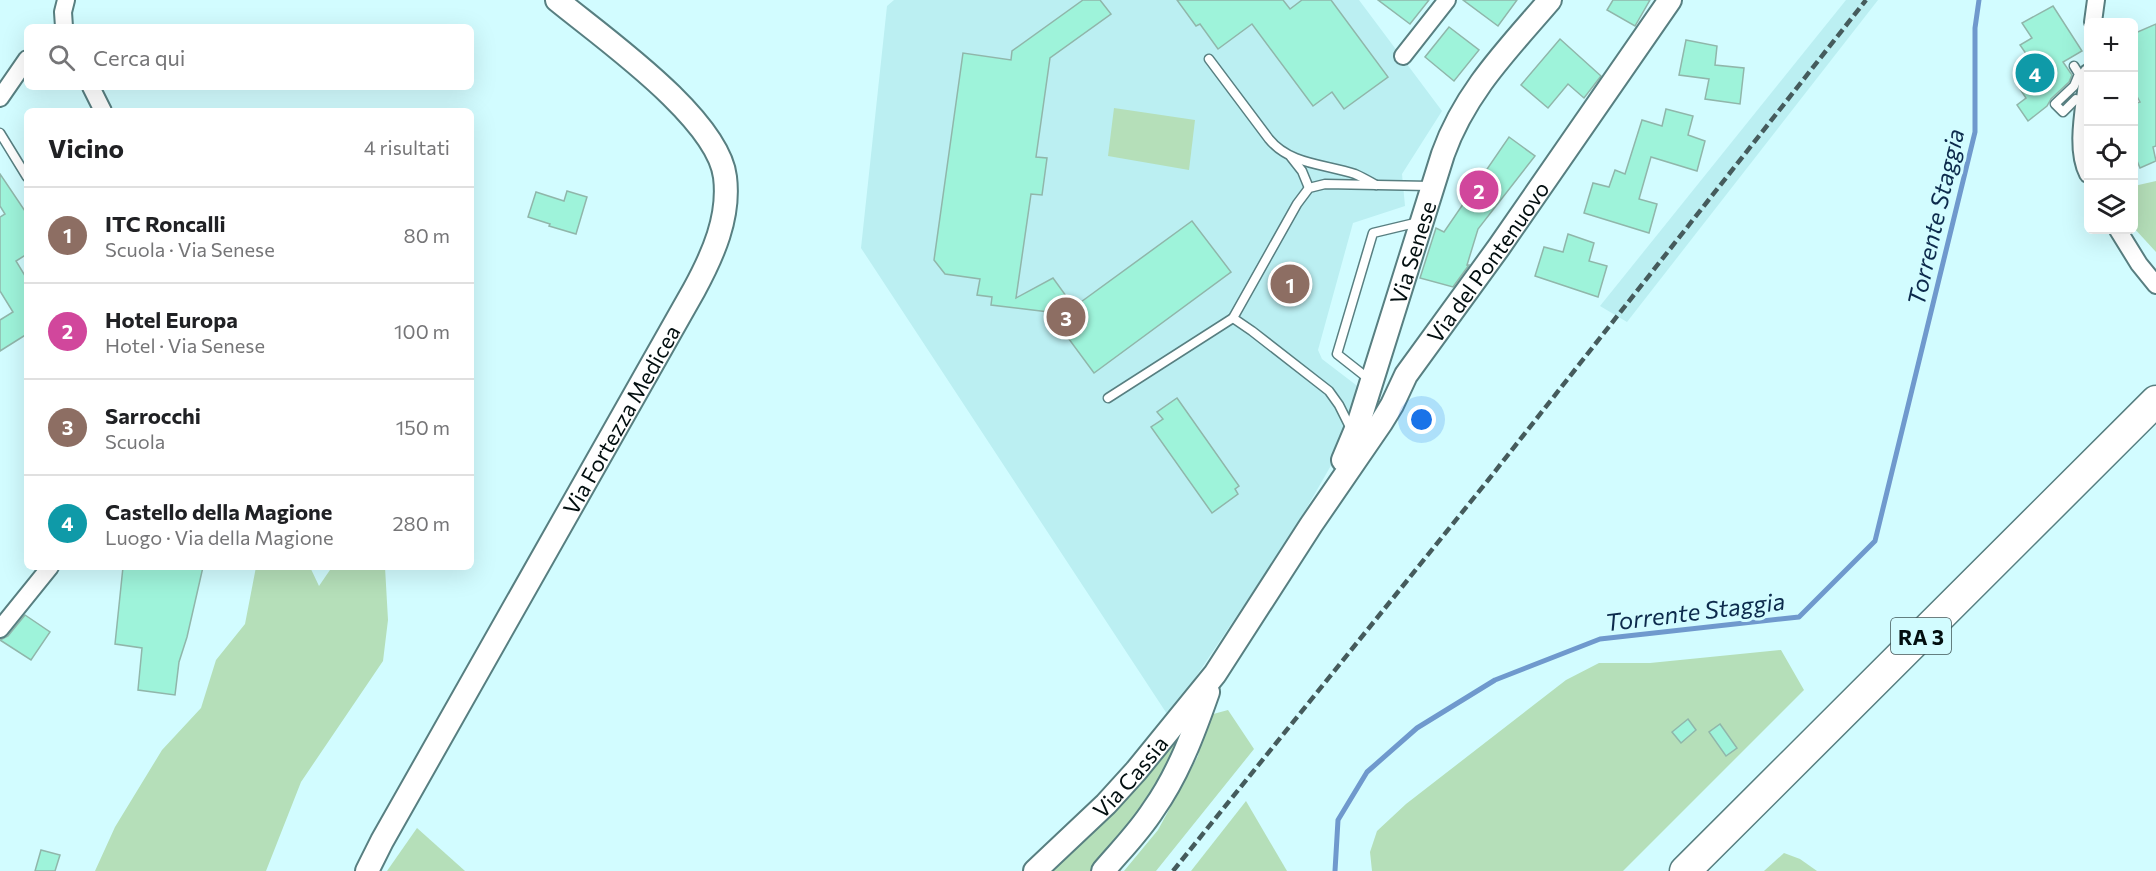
<!DOCTYPE html>
<html lang="it">
<meta charset="utf-8">
<style>
body{margin:0;font-family:Commissioner,sans-serif;background:#f6f6f6;color:#202124}
.controls{position:absolute;right:18px;top:18px;display:grid;overflow:hidden;border-radius:9px;box-shadow:0 6px 24px #0002}
.controls button{width:54px;height:54px;display:grid;place-items:center;padding:0;border:0;border-bottom:2px solid #e0e0e0;background:#fff;color:#202124;font:30px sans-serif}
.you{position:absolute;left:1422px;top:420px;width:21px;height:21px;margin:-15px;border:4px solid #fff;border-radius:50%;background:#1a73e8;box-shadow:0 0 0 9px #1a73e833}
.badge{display:grid;place-items:center;width:39px;height:39px;border-radius:50%;background:#0f766e;color:#fff;font-size:20px;font-weight:700}
.pin{position:absolute;translate:-50% -50%;border:3px solid #fff;box-shadow:0 2px 6px #0006}
.list{margin:0;padding:0;list-style:none}
h2{display:flex;justify-content:space-between;align-items:center;height:78px;margin:0;padding:0 24px;font-size:26px}
h2 small{font-size:20px;font-weight:400;color:#757577}
.list li{display:grid;grid-template-columns:39px 1fr auto;gap:18px;align-items:center;box-sizing:border-box;height:96px;padding:0 24px;border-top:2px solid #e0e0e0}
.list b{display:block;font-size:22px;white-space:nowrap}
.list p{margin:0;font-size:20px;white-space:nowrap;color:#757577}
.list em{font-size:20px;font-style:normal;color:#757577}
.icon{flex:none;width:33px;height:33px;fill:none;stroke:currentColor;stroke-width:2;stroke-linecap:round;stroke-linejoin:round}
.map{position:relative;flex:none;width:2156px;height:871px;overflow:hidden}
.search{position:absolute;background:#fff;box-shadow:0 6px 24px #0002;left:24px;top:24px;width:450px;height:66px;display:flex;align-items:center;gap:15px;box-sizing:border-box;padding:0 21px;border-radius:9px;color:#757577;font-size:22px}
.panel{position:absolute;background:#fff;box-shadow:0 6px 24px #0002;left:24px;top:108px;width:450px;height:462px;border-radius:9px}
.map>svg:first-child{display:block}
.built{fill:#bbeff2}
.green{fill:#b5dfb9}
.lines{fill:none;stroke-linecap:round;stroke-linejoin:round}
.stream{stroke:#6f99cd;stroke-width:5}
.building{fill:#9ef3da;stroke:#90b6aa;stroke-width:1.5}
.lane-casing{stroke:#587f81;stroke-width:11}
.street-casing{stroke:#587f81;stroke-width:20}
.secondary-casing{stroke:#587f81;stroke-width:26}
.highway-casing{stroke:#587f81;stroke-width:33}
.lane{stroke:#fff;stroke-width:8}
.street{stroke:#fff;stroke-width:16}
.secondary{stroke:#fff;stroke-width:22}
.highway{stroke:#fff;stroke-width:30}
.rail{stroke:#455b5c;stroke-width:4.5;stroke-dasharray:9 4.5;stroke-linecap:butt}
.labels{text-anchor:middle;dominant-baseline:central;stroke-width:6;stroke-linejoin:round;paint-order:stroke}
.shield{fill:#d2fcff;stroke:#405557;stroke-width:1.5}
.shield-label{font-size:21px;font-weight:bold;fill:#020e0f}
.street-label{font-size:22px;fill:#020e0f;stroke:#d2fcff}
.water-label{font-size:24px;font-style:italic;fill:#0c2a4c;stroke:#d2fcff}
</style>
<div class="map">
<svg width="2156" height="871" viewBox="0 0 2156 871">
<rect width="100%" height="100%" fill="#d2fcff"/>
<g class="built">
<path d="M 894,0 L 1359,0 L 1442,111 L 1402,174 L 1405,206 L 1353,223 L 1318,350 L 1322,359 L 1356,385 L 1363,393 L 1341,448 L 1294,530 L 1169,717 L 861,248 L 887,6 Z"/>
<path d="M 1846,0 L 1878,0 L 1627,322 L 1600,306 Z"/>
</g>
<g class="green">
<path d="M 1114,108 L 1195,120 L 1189,170 L 1108,156 Z"/>
<path d="M 2156,181 L 2156,252 L 2134,228 L 2134,186 Z"/>
<path d="M 256,567 L 310,567 L 319,586 L 332,567 L 385,567 L 388,620 L 383,661 L 301,782 L 266,871 L 95,871 L 115,827 L 162,750 L 201,708 L 216,660 L 245,624 Z"/>
<path d="M 1781,650 L 1804,690 L 1623,871 L 1372,871 L 1370,852 L 1377,831 L 1406,804 L 1566,680 L 1599,663 L 1650,663 Z"/>
<path d="M 1228,710 L 1254,749 L 1156,871 L 1124,871 L 1158,830 L 1198,756 L 1206,716 Z"/>
<path d="M 1176,736 L 1179,739 L 1176,747 L 1132,825 L 1091,871 L 1051,871 Z"/>
<path d="M 1246,801 L 1287,871 L 1191,871 Z"/>
<path d="M 417,828 L 465,871 L 387,871 Z"/>
<path d="M 1784,853 L 1800,859 L 1817,871 L 1764,871 Z"/>
</g>
<g class="lines">
<path class="stream" d="M 1335,871 L 1338,820 L 1367,772 L 1417,728 L 1495,680 L 1600,639 L 1799,617 L 1875,541 L 1975,132 L 1975,28 L 1979,0"/>
</g>
<g class="building">
<path d="M 1083,0 L 1100,0 L 1111,14 L 1050,58 L 1036,157 L 1047,158 L 1042,195 L 1031,194 L 1016,298 L 1053,278 L 1074,307 L 1192,221 L 1231,272 L 1094,373 L 1049,312 L 991,305 L 992,297 L 977,295 L 980,279 L 945,274 L 934,260 L 963,53 L 1011,60 L 1012,51 Z"/>
<path d="M 1177,0 L 1283,0 L 1290,9 L 1302,0 L 1331,0 L 1388,77 L 1344,109 L 1332,92 L 1313,106 L 1252,24 L 1218,49 L 1200,24 L 1196,26 Z"/>
<path d="M 1378,0 L 1429,0 L 1410,24 Z"/>
<path d="M 1463,0 L 1517,0 L 1498,26 Z"/>
<path d="M 1613,0 L 1650,0 L 1635,26 L 1607,10 Z"/>
<path d="M 2053,6 L 2082,51 L 2063,62 L 2072,75 L 2069,82 L 2051,99 L 2047,106 L 2028,121 L 2017,105 L 2026,98 L 2018,86 L 2019,61 L 2027,55 L 2020,45 L 2032,38 L 2022,23 Z"/>
<path d="M 2156,24 L 2156,146 L 2153,147 L 2156,161 L 2140,168 L 2133,151 L 2133,104 L 2140,102 L 2133,89 L 2133,34 Z"/>
<path d="M 1449,27 L 1479,50 L 1454,81 L 1425,57 Z"/>
<path d="M 1560,39 L 1601,76 L 1584,98 L 1568,84 L 1548,108 L 1521,85 Z"/>
<path d="M 1686,40 L 1717,46 L 1715,65 L 1744,68 L 1740,104 L 1705,99 L 1709,79 L 1679,75 Z"/>
<path d="M 1666,109 L 1693,116 L 1688,135 L 1705,141 L 1697,171 L 1651,157 L 1639,199 L 1657,204 L 1649,233 L 1584,213 L 1593,183 L 1609,187 L 1615,170 L 1625,174 L 1642,120 L 1662,126 Z"/>
<path d="M 1509,137 L 1535,156 L 1478,229 L 1467,265 L 1469,265 L 1453,287 L 1420,278 L 1436,228 L 1444,232 Z"/>
<path d="M 0,174 L 27,214 L 27,254 L 16,261 L 27,279 L 27,334 L 0,351 L 0,320 L 13,312 L 0,291 L 0,217 L 5,214 L 0,206 Z"/>
<path d="M 567,191 L 587,197 L 576,234 L 549,226 L 550,224 L 528,217 L 536,192 L 564,201 Z"/>
<path d="M 1568,234 L 1594,243 L 1589,261 L 1607,266 L 1598,297 L 1535,276 L 1544,247 L 1563,252 Z"/>
<path d="M 1177,398 L 1239,486 L 1235,489 L 1238,494 L 1212,513 L 1151,427 L 1163,419 L 1157,412 Z"/>
<path d="M 123,567 L 203,567 L 187,637 L 179,662 L 175,695 L 138,690 L 142,648 L 115,644 Z"/>
<path d="M 25,615 L 50,632 L 31,660 L 0,640 L 8,636 Z"/>
<path d="M 1688,719 L 1696,730 L 1681,743 L 1672,732 Z"/>
<path d="M 1720,724 L 1737,748 L 1726,756 L 1709,732 Z"/>
<path d="M 41,850 L 60,855 L 55,871 L 35,871 Z"/>
</g>
<g class="lines">
<g class="lane-casing">
<g id="lane">
<path d="M 1209,59 L 1269,139 C 1290,165 1326,164 1355,174 C 1362,177 1369,181 1376,185"/>
<path d="M 2074,66 L 2079,74 L 2074,86 L 2055,104 L 2063,112 L 2076,99 L 2084,104"/>
<path d="M 0,133 L 27,177"/>
<path d="M 1291,157 L 1302,171 L 1309,188"/>
<path d="M 1370,380 L 1337,354 L 1373,233 L 1419,222"/>
<path d="M 1108,398 L 1233,318"/>
<path d="M 1351,429 L 1339,405 L 1329,391 L 1252,331 L 1233,318 L 1297,204 L 1309,188 L 1325,184 L 1430,186"/>
</g>
</g>
<g class="street-casing">
<g id="street">
<path d="M 2093,22 L 2096,0"/>
<path d="M 64,27 L 63,12 L 66,0"/>
<path d="M 1403,56 L 1447,0"/>
<path d="M 2088,73 C 2086,103 2074,147 2088,174"/>
<path d="M 91,87 L 103,111"/>
<path d="M 0,98 L 27,59"/>
<path d="M 2118,230 L 2139,264 L 2156,285"/>
<path d="M 0,629 L 50,567"/>
</g>
</g>
<g class="secondary-casing">
<g id="secondary">
<path id="s1" d="M 1343,460 L 1359,422 L 1443,154 C 1465,92 1508,49 1550,0"/>
<path id="s2" d="M 367,871 L 382,841 L 694,290 C 713,255 730,217 725,177 C 718,118 602,37 557,0"/>
<path id="s3" d="M 1035,871 L 1106,804 L 1136,771 L 1215,674 L 1311,525 L 1381,423 L 1392,405 L 1406,375 L 1499,247 L 1670,0"/>
<path d="M 1103,871 C 1120,851 1139,832 1153,810 C 1178,775 1194,732 1208,692"/>
</g>
</g>
<g class="highway-casing">
<path id="highway" d="M 1685,871 L 2156,401"/>
</g>
<use href="#lane" class="lane"/>
<use href="#street" class="street"/>
<use href="#secondary" class="secondary"/>
<use href="#highway" class="highway"/>
<path class="rail" d="M 1173,871 L 1489,479 L 1866,0"/>
</g>
<g class="labels">
<rect class="shield" x="1891" y="618" width="60" height="36" rx="4.5"/>
<g class="shield-label">
<text x="1921" y="636">RA 3</text>
</g>
<g class="street-label">
<text stroke="none"><textPath href="#s1" startOffset="219">Via Senese</textPath></text>
<text stroke="none"><textPath href="#s3" startOffset="762">Via del Pontenuovo</textPath></text>
<text stroke="none"><textPath href="#s2" startOffset="518">Via Fortezza Medicea</textPath></text>
<text stroke="none"><textPath href="#s3" startOffset="134">Via Cassia</textPath></text>
</g>
<g class="water-label">
<text transform="translate(1935 217) rotate(-77)">Torrente Staggia</text>
<text transform="translate(1695 611) rotate(-7)">Torrente Staggia</text>
</g>
</g>
</svg>
<div class="controls">
<button>+</button>
<button>−</button>
<button><svg class="icon" aria-label="locate" viewBox="0 0 24 24"><circle cx="12" cy="12" r="6"/><path d="M12 2v4M12 18v4M2 12h4M18 12h4"/></svg></button>
<button><svg class="icon" aria-label="layers" viewBox="0 0 24 24"><path d="M12 4l9 5-9 5-9-5zM3 14l9 5 9-5"/></svg></button>
</div>
<div class="you"></div>
<div class="pin badge" style="left:1290px;top:284px;background:#8d6e63">1</div>
<div class="pin badge" style="left:1479px;top:190px;background:#d1479c">2</div>
<div class="pin badge" style="left:1066px;top:317px;background:#8d6e63">3</div>
<div class="pin badge" style="left:2035px;top:73px;background:#0f9aa8">4</div>
<div class="search"><svg class="icon" aria-label="search" viewBox="0 0 24 24"><circle cx="10" cy="10" r="6"/><path d="M15 15l6 6"/></svg>Cerca qui</div>
<section class="panel">
<h2>Vicino<small>4 risultati</small></h2>
<ul class="list">
<li><span class="badge" style="background:#8d6e63">1</span><div><b>ITC Roncalli</b><p>Scuola · Via Senese</p></div><em>80 m</em></li>
<li><span class="badge" style="background:#d1479c">2</span><div><b>Hotel Europa</b><p>Hotel · Via Senese</p></div><em>100 m</em></li>
<li><span class="badge" style="background:#8d6e63">3</span><div><b>Sarrocchi</b><p>Scuola</p></div><em>150 m</em></li>
<li><span class="badge" style="background:#0f9aa8">4</span><div><b>Castello della Magione</b><p>Luogo · Via della Magione</p></div><em>280 m</em></li>
</ul>
</section>
</div>
